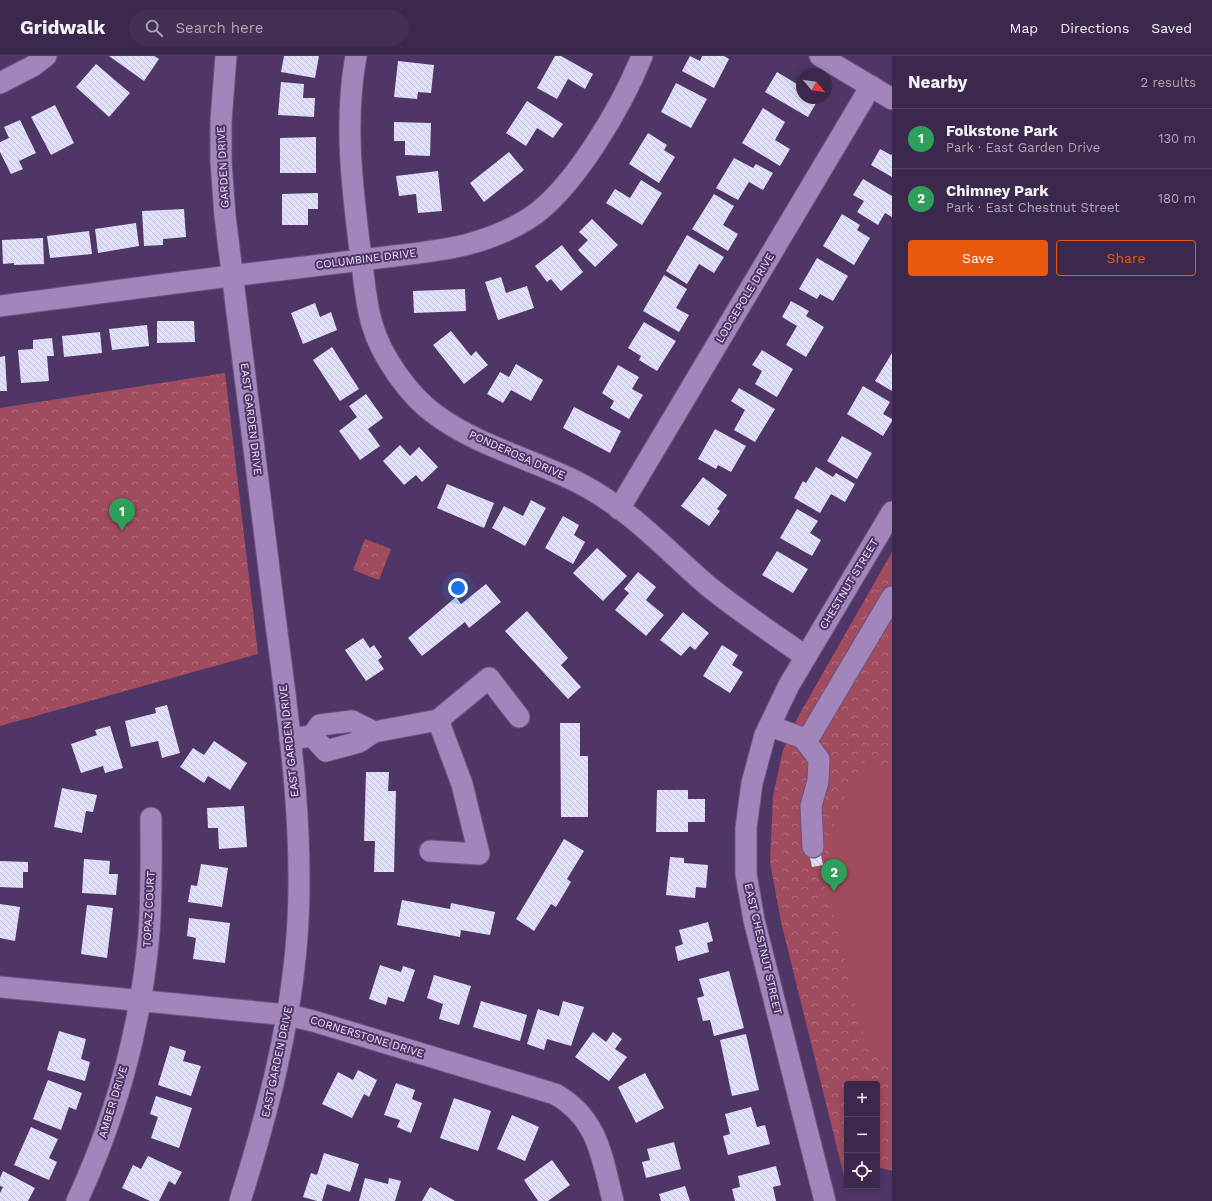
<!DOCTYPE html>
<meta charset="utf-8">
<style>
body{margin:0;font-family:"Work Sans",sans-serif;background:#433054;color:#f1f3f6}
.controls{position:absolute;right:12px;bottom:12px;display:grid;overflow:hidden;border-radius:4px;box-shadow:0 2px 6px #0003}
.controls button{width:36px;height:36px;display:grid;place-items:center;padding:0;border:0;border-bottom:1px solid #554465;background:#3c284d;color:#f1f3f6;font:20px sans-serif}
.compass{position:absolute;left:796px;top:12px;width:36px;height:36px;border-radius:50%;background:#3c284d;box-shadow:0 2px 6px #0003;rotate:119deg}
.you{position:absolute;left:458px;top:532px;width:14px;height:14px;margin:-10px;border:3px solid #fff;border-radius:50%;background:#1a73e8;box-shadow:0 0 0 6px #1a73e833}
.badge{display:grid;place-items:center;width:26px;height:26px;border-radius:50%;background:#ea580c;color:#fff;font-size:13px;font-weight:700}
.pin{position:absolute;translate:-50% -33px;filter:drop-shadow(0 1px 2px #0008)}
.pin::after{content:'';position:absolute;top:21px;width:14px;height:12px;background:inherit;clip-path:polygon(0 0,100% 0,50% 100%)}
.list{margin:0;padding:0;list-style:none}
h2{display:flex;justify-content:space-between;align-items:center;height:52px;margin:0;padding:0 16px;font-size:17px}
h2 small{font-size:13px;font-weight:400;color:#aca6b6}
.list li{display:grid;grid-template-columns:26px 1fr auto;gap:12px;align-items:center;box-sizing:border-box;height:60px;padding:0 16px;border-top:1px solid #554465}
.list b{display:block;font-size:15px;white-space:nowrap}
.list p{margin:0;font-size:13px;white-space:nowrap;color:#aca6b6}
.list em{font-size:13px;font-style:normal;color:#aca6b6}
.actions{display:flex;gap:8px;padding:12px 16px}
.actions a{flex:1;padding:9px 0;border:1px solid #ea580c;border-radius:4px;text-align:center;font-size:14px;color:#ea580c}
.actions .main{background:#ea580c;color:#fff}
.icon{flex:none;width:22px;height:22px;fill:none;stroke:currentColor;stroke-width:2;stroke-linecap:round;stroke-linejoin:round}
.map{position:relative;flex:none;width:892px;height:1145px;overflow:hidden}
header{display:flex;align-items:center;gap:24px;box-sizing:border-box;height:56px;padding:0 20px;background:#3c284d;border-bottom:1px solid #554465}
header strong{font-size:19px}
nav{display:flex;gap:22px;margin-inline-start:auto;font-size:14px}
.search{width:280px;height:36px;background:#433054;display:flex;align-items:center;gap:10px;box-sizing:border-box;padding:0 14px;border-radius:22px;color:#aca6b6;font-size:15px}
main{display:flex}
aside{flex:1;background:#3c284d}
.map>svg:first-child{display:block}
.park{fill:url(#park-crowns)}
.garden{fill:#a14b5e}
.building{fill:url(#building-back-hatch)}
.lines{fill:none;stroke-linecap:round;stroke-linejoin:round}
.minor-casing{stroke:#6a547c;stroke-width:23}
.minor{stroke:#a185bb;stroke-width:21}
.labels{text-anchor:middle;dominant-baseline:central;stroke-width:4;stroke-linejoin:round;paint-order:stroke}
.street-label{font-size:11px;fill:#f1e5fd;stroke:#503667}
</style>
<header>
<strong>Gridwalk</strong>
<div class="search"><svg class="icon" aria-label="search" viewBox="0 0 24 24"><circle cx="10" cy="10" r="6"/><path d="M15 15l6 6"/></svg>Search here</div>
<nav><a>Map</a><a>Directions</a><a>Saved</a></nav>
</header>
<main>
<div class="map">
<svg width="892" height="1145" viewBox="0 0 892 1145">
<defs>
<pattern id="park-crowns" width="20" height="18" patternUnits="userSpaceOnUse"><rect width="20" height="18" fill="#a14b5e"/><path d="M2 6a3 3 0 1 1 6 0M12 15a3 3 0 1 1 6 0" fill="none" stroke="#b36d7e"/></pattern>
<pattern id="building-back-hatch" width="6" height="6" patternUnits="userSpaceOnUse"><rect width="6" height="6" fill="#e0dff8"/><path d="M-1 5l2 2M0 0l6 6M5-1l2 2" fill="none" stroke="#c2c0d6"/></pattern>
</defs>
<rect width="100%" height="100%" fill="#503667"/>
<g class="park">
<path d="M 225,317 L 258,598 L 0,670 L 0,352 Z"/>
<path d="M 365,483 L 391,493 L 379,524 L 353,514 Z"/>
<path d="M 892,496 L 892,1115 L 877,1111 L 877,1028 L 847,1028 L 847,1119 L 844,1120 L 781,866 L 770,806 L 773,740 L 783,694 L 799,659 Z"/>
</g>
<path class="garden" d="M 866,703 L 892,718 L 892,1008 L 867,993 L 826,832 L 836,757 Z"/>
<g class="building">
<path d="M 109,0 L 154,0 L 159,3 L 144,25 Z"/>
<path d="M 284,0 L 319,0 L 315,22 L 281,16 Z"/>
<path d="M 555,0 L 561,0 L 593,18 L 585,33 L 568,23 L 557,43 L 537,32 Z"/>
<path d="M 690,0 L 700,5 L 702,0 L 724,0 L 729,3 L 714,32 L 682,15 Z"/>
<path d="M 398,5 L 434,9 L 431,37 L 418,36 L 417,43 L 394,41 Z"/>
<path d="M 96,8 L 130,37 L 109,61 L 76,31 Z"/>
<path d="M 777,16 L 802,31 L 802,42 L 819,42 L 808,61 L 765,36 Z"/>
<path d="M 281,26 L 304,28 L 303,42 L 315,42 L 314,61 L 278,59 Z"/>
<path d="M 676,27 L 707,43 L 691,72 L 661,56 Z"/>
<path d="M 527,45 L 563,68 L 553,82 L 537,72 L 526,90 L 506,77 Z"/>
<path d="M 55,49 L 74,87 L 51,99 L 31,61 Z"/>
<path d="M 763,52 L 785,66 L 775,84 L 790,93 L 780,110 L 742,87 Z"/>
<path d="M 20,64 L 36,97 L 19,105 L 23,113 L 11,118 L 0,96 L 0,86 L 9,82 L 4,71 Z"/>
<path d="M 394,66 L 431,67 L 430,100 L 405,99 L 405,85 L 394,85 Z"/>
<path d="M 648,77 L 667,89 L 664,94 L 675,101 L 659,127 L 629,108 Z"/>
<path d="M 316,81 L 316,117 L 280,117 L 280,82 Z"/>
<path d="M 880,93 L 891,99 L 892,98 L 892,121 L 871,109 Z"/>
<path d="M 509,96 L 524,114 L 484,146 L 470,127 Z"/>
<path d="M 734,102 L 753,112 L 756,108 L 773,117 L 763,134 L 749,126 L 738,144 L 716,132 Z"/>
<path d="M 438,115 L 442,155 L 418,157 L 416,138 L 399,140 L 396,120 Z"/>
<path d="M 863,123 L 892,140 L 892,161 L 885,157 L 878,169 L 857,156 L 864,145 L 853,139 Z"/>
<path d="M 641,124 L 662,137 L 642,169 L 606,147 L 615,133 L 630,142 Z"/>
<path d="M 318,137 L 318,153 L 308,153 L 308,169 L 282,169 L 282,138 Z"/>
<path d="M 714,138 L 734,150 L 723,169 L 738,178 L 728,195 L 692,173 Z"/>
<path d="M 184,153 L 186,181 L 163,183 L 163,189 L 144,190 L 142,155 Z"/>
<path d="M 842,158 L 860,169 L 857,174 L 870,182 L 854,209 L 823,190 Z"/>
<path d="M 592,163 L 618,189 L 595,211 L 578,194 L 588,184 L 579,176 Z"/>
<path d="M 136,167 L 139,190 L 98,197 L 95,173 Z"/>
<path d="M 89,175 L 92,198 L 50,202 L 47,180 Z"/>
<path d="M 687,179 L 724,201 L 714,217 L 699,208 L 687,228 L 666,215 Z"/>
<path d="M 43,182 L 44,208 L 14,209 L 14,207 L 3,208 L 2,184 Z"/>
<path d="M 562,189 L 583,216 L 561,235 L 551,223 L 547,226 L 535,210 Z"/>
<path d="M 817,202 L 848,220 L 833,245 L 820,238 L 817,243 L 799,233 Z"/>
<path d="M 664,219 L 687,233 L 676,252 L 689,259 L 679,276 L 643,255 Z"/>
<path d="M 501,221 L 506,237 L 527,230 L 534,252 L 498,264 L 485,226 Z"/>
<path d="M 465,233 L 466,255 L 414,257 L 413,235 Z"/>
<path d="M 791,245 L 809,255 L 806,260 L 824,271 L 806,301 L 786,289 L 797,270 L 782,261 Z"/>
<path d="M 315,247 L 320,261 L 331,256 L 337,274 L 303,288 L 291,257 Z"/>
<path d="M 157,265 L 194,265 L 195,286 L 157,287 Z"/>
<path d="M 644,266 L 676,285 L 657,315 L 639,304 L 641,300 L 628,292 Z"/>
<path d="M 147,269 L 149,290 L 112,294 L 109,273 Z"/>
<path d="M 451,275 L 471,300 L 476,295 L 488,309 L 464,328 L 433,289 Z"/>
<path d="M 100,276 L 102,297 L 64,301 L 62,280 Z"/>
<path d="M 52,282 L 54,300 L 47,300 L 49,325 L 21,327 L 18,294 L 33,293 L 33,284 Z"/>
<path d="M 332,291 L 359,333 L 340,345 L 313,304 Z"/>
<path d="M 762,294 L 793,313 L 777,341 L 755,328 L 762,315 L 752,309 Z"/>
<path d="M 892,297 L 892,335 L 875,325 Z"/>
<path d="M 5,300 L 7,335 L 0,335 L 0,301 Z"/>
<path d="M 516,308 L 543,324 L 531,345 L 511,334 L 503,347 L 487,338 L 500,316 L 509,321 Z"/>
<path d="M 618,309 L 639,321 L 632,333 L 643,339 L 629,363 L 610,352 L 614,345 L 602,337 Z"/>
<path d="M 863,330 L 890,346 L 883,358 L 892,363 L 892,365 L 883,380 L 847,358 Z"/>
<path d="M 739,332 L 775,353 L 755,386 L 734,374 L 745,354 L 731,345 Z"/>
<path d="M 366,338 L 383,362 L 368,373 L 380,390 L 360,404 L 339,375 L 357,361 L 349,350 Z"/>
<path d="M 574,351 L 621,375 L 610,397 L 563,372 Z"/>
<path d="M 715,373 L 746,390 L 731,416 L 718,409 L 716,413 L 698,403 Z"/>
<path d="M 842,380 L 872,397 L 857,423 L 827,405 Z"/>
<path d="M 400,389 L 410,400 L 419,391 L 438,411 L 422,426 L 416,419 L 404,429 L 383,405 Z"/>
<path d="M 816,411 L 833,421 L 836,417 L 855,428 L 845,446 L 831,438 L 820,457 L 794,442 L 803,425 L 806,427 Z"/>
<path d="M 703,421 L 727,439 L 717,453 L 720,455 L 709,470 L 681,450 Z"/>
<path d="M 447,428 L 494,447 L 484,472 L 437,452 Z"/>
<path d="M 531,444 L 546,452 L 525,490 L 492,472 L 504,450 L 523,460 Z"/>
<path d="M 797,453 L 818,465 L 810,477 L 821,484 L 812,500 L 780,482 Z"/>
<path d="M 563,460 L 579,469 L 574,479 L 585,486 L 573,508 L 545,492 Z"/>
<path d="M 597,492 L 627,520 L 603,545 L 573,517 Z"/>
<path d="M 777,495 L 808,513 L 793,537 L 762,519 Z"/>
<path d="M 638,516 L 656,531 L 646,544 L 664,559 L 646,580 L 615,554 L 629,537 L 624,533 Z"/>
<path d="M 486,528 L 501,546 L 469,572 L 465,566 L 422,600 L 408,582 L 456,541 L 461,548 Z"/>
<path d="M 527,555 L 568,602 L 561,609 L 581,631 L 568,643 L 505,575 Z"/>
<path d="M 683,556 L 709,577 L 695,594 L 690,590 L 681,600 L 660,584 Z"/>
<path d="M 363,582 L 370,592 L 374,589 L 382,601 L 378,604 L 384,613 L 366,625 L 345,594 Z"/>
<path d="M 722,589 L 738,599 L 732,609 L 743,616 L 730,637 L 703,620 Z"/>
<path d="M 167,649 L 180,697 L 162,702 L 158,685 L 131,691 L 125,665 L 156,657 L 155,652 Z"/>
<path d="M 560,667 L 580,667 L 580,700 L 588,700 L 588,761 L 561,761 Z"/>
<path d="M 110,670 L 123,712 L 105,717 L 103,710 L 81,717 L 71,688 L 97,679 L 95,674 Z"/>
<path d="M 214,685 L 247,707 L 230,734 L 208,720 L 204,727 L 180,711 L 193,692 L 204,699 Z"/>
<path d="M 366,716 L 389,716 L 388,735 L 396,735 L 394,816 L 374,816 L 375,785 L 364,785 Z"/>
<path d="M 62,732 L 97,739 L 93,756 L 86,755 L 82,777 L 54,771 Z"/>
<path d="M 657,734 L 688,734 L 688,743 L 705,743 L 705,766 L 688,766 L 688,776 L 656,776 Z"/>
<path d="M 244,750 L 247,791 L 219,793 L 218,772 L 208,772 L 207,752 Z"/>
<path d="M 564,783 L 584,795 L 567,823 L 571,826 L 556,851 L 551,848 L 534,875 L 516,863 Z"/>
<path d="M 819,790 L 823,809 L 812,811 L 808,792 Z"/>
<path d="M 670,801 L 684,802 L 684,807 L 708,809 L 706,832 L 696,831 L 695,842 L 666,839 Z"/>
<path d="M 84,803 L 110,805 L 109,818 L 118,818 L 116,839 L 82,837 Z"/>
<path d="M 0,805 L 28,806 L 28,816 L 23,816 L 23,832 L 0,831 Z"/>
<path d="M 201,808 L 228,812 L 222,851 L 188,846 L 191,829 L 197,830 Z"/>
<path d="M 402,844 L 450,853 L 451,847 L 495,856 L 490,879 L 461,874 L 460,881 L 397,869 Z"/>
<path d="M 0,848 L 20,851 L 15,885 L 0,882 Z"/>
<path d="M 87,849 L 113,852 L 107,902 L 81,898 Z"/>
<path d="M 189,862 L 230,867 L 225,907 L 193,903 L 196,882 L 187,880 Z"/>
<path d="M 708,866 L 713,885 L 707,887 L 709,896 L 678,905 L 675,891 L 683,888 L 679,874 Z"/>
<path d="M 380,909 L 401,916 L 403,910 L 415,914 L 404,946 L 388,941 L 386,949 L 369,943 Z"/>
<path d="M 729,915 L 744,972 L 714,980 L 710,964 L 703,965 L 697,942 L 704,940 L 699,923 Z"/>
<path d="M 434,919 L 471,930 L 459,969 L 439,963 L 443,948 L 427,942 Z"/>
<path d="M 481,945 L 527,959 L 520,985 L 473,971 Z"/>
<path d="M 563,945 L 584,951 L 571,990 L 547,983 L 544,994 L 527,988 L 538,953 L 559,960 Z"/>
<path d="M 59,975 L 86,983 L 81,1003 L 90,1006 L 85,1025 L 47,1014 Z"/>
<path d="M 593,976 L 606,986 L 613,976 L 622,983 L 615,993 L 627,1001 L 609,1025 L 575,1001 Z"/>
<path d="M 746,978 L 759,1034 L 732,1040 L 720,984 Z"/>
<path d="M 170,990 L 186,995 L 183,1005 L 201,1010 L 191,1040 L 158,1029 Z"/>
<path d="M 358,1014 L 377,1024 L 369,1041 L 364,1038 L 352,1062 L 322,1048 L 338,1016 L 353,1024 Z"/>
<path d="M 645,1017 L 664,1052 L 636,1067 L 618,1031 Z"/>
<path d="M 48,1024 L 82,1037 L 76,1054 L 69,1051 L 61,1074 L 33,1063 Z"/>
<path d="M 396,1027 L 415,1034 L 412,1043 L 422,1047 L 411,1077 L 397,1071 L 400,1064 L 384,1059 Z"/>
<path d="M 156,1040 L 192,1052 L 179,1092 L 151,1082 L 158,1061 L 150,1058 Z"/>
<path d="M 454,1042 L 491,1055 L 478,1095 L 440,1082 Z"/>
<path d="M 751,1051 L 757,1071 L 765,1069 L 770,1088 L 728,1099 L 723,1080 L 730,1078 L 725,1058 Z"/>
<path d="M 512,1059 L 539,1071 L 525,1105 L 497,1093 Z"/>
<path d="M 31,1071 L 58,1083 L 49,1102 L 57,1106 L 49,1124 L 14,1109 Z"/>
<path d="M 674,1086 L 681,1113 L 646,1122 L 642,1106 L 650,1104 L 647,1093 Z"/>
<path d="M 324,1097 L 359,1108 L 350,1136 L 327,1128 L 322,1145 L 317,1145 L 303,1141 L 311,1117 L 317,1119 Z"/>
<path d="M 148,1100 L 182,1116 L 175,1129 L 169,1125 L 159,1145 L 150,1145 L 122,1132 L 133,1109 L 141,1113 Z"/>
<path d="M 552,1104 L 570,1129 L 548,1145 L 538,1145 L 524,1124 Z"/>
<path d="M 776,1110 L 781,1129 L 773,1131 L 776,1145 L 735,1145 L 732,1133 L 740,1131 L 738,1120 Z"/>
<path d="M 3,1115 L 35,1132 L 28,1145 L 0,1145 L 0,1137 L 3,1131 L 0,1130 L 0,1122 Z"/>
<path d="M 365,1122 L 388,1128 L 389,1122 L 401,1125 L 395,1145 L 359,1145 Z"/>
<path d="M 685,1130 L 690,1145 L 661,1145 L 659,1138 Z"/>
<path d="M 430,1131 L 455,1145 L 422,1145 Z"/>
</g>
<g class="lines">
<g class="minor-casing">
<g id="minor">
<path d="M 226,0 L 221,65 L 221,106 L 225,160 C 242,291 258,422 274,553 C 288,661 305,772 297,881 C 290,972 267,1059 240,1145"/>
<path d="M 356,0 C 344,65 352,130 360,194 C 364,219 365,245 372,268 C 381,300 409,340 436,359 C 485,395 548,406 600,439 C 640,464 672,499 708,530 C 739,555 772,577 805,600"/>
<path d="M 820,0 L 892,43"/>
<path d="M 0,27 L 33,10 L 46,0"/>
<path d="M 0,250 C 93,238 187,225 280,214 C 318,209 356,205 394,200 C 444,194 484,190 528,163 C 573,135 623,48 642,0"/>
<path d="M 619,453 L 871,30"/>
<path d="M 438,664 L 489,622 L 519,661"/>
<path d="M 770,670 L 803,682 L 811,678 L 892,541"/>
<path d="M 374,676 L 438,664 L 462,728 L 479,798 L 430,795"/>
<path d="M 803,682 L 819,703 L 818,725 L 811,750 L 813,791"/>
<path d="M 290,683 L 312,680 L 320,669 L 352,665 L 374,676 L 359,686 L 326,695 L 312,680"/>
<path d="M 0,931 L 288,959 L 313,965 L 555,1038 C 598,1062 602,1101 613,1145"/>
<path d="M 77,1145 C 116,1061 141,969 149,877 C 152,839 151,800 151,762"/>
<path d="M 825,1145 L 754,864 L 746,818 L 746,772 L 752,727 L 765,679 L 789,629 L 892,456"/>
</g>
</g>
<use href="#minor" class="minor"/>
</g>
<g class="labels">
<g class="street-label">
<text transform="translate(223 111) rotate(-93)">GARDEN DRIVE</text>
<text transform="translate(366 203) rotate(-7)">COLUMBINE DRIVE</text>
<text transform="translate(745 242) rotate(-59)">LODGEPOLE DRIVE</text>
<text transform="translate(251 363) rotate(83)">EAST GARDEN DRIVE</text>
<text transform="translate(517 399) rotate(24)">PONDEROSA DRIVE</text>
<text transform="translate(849 528) rotate(-59)">CHESTNUT STREET</text>
<text transform="translate(289 685) rotate(-96)">EAST GARDEN DRIVE</text>
<text transform="translate(149 853) rotate(-87)">TOPAZ COURT</text>
<text transform="translate(763 893) rotate(77)">EAST CHESTNUT STREET</text>
<text transform="translate(367 981) rotate(17)">CORNERSTONE DRIVE</text>
<text transform="translate(277 1006) rotate(-78)">EAST GARDEN DRIVE</text>
<text transform="translate(113 1046) rotate(-73)">AMBER DRIVE</text>
</g>
</g>
</svg>
<div class="controls">
<button>+</button>
<button>−</button>
<button><svg class="icon" aria-label="locate" viewBox="0 0 24 24"><circle cx="12" cy="12" r="6"/><path d="M12 2v4M12 18v4M2 12h4M18 12h4"/></svg></button>
</div>
<svg class="compass" viewBox="-18 -18 36 36"><path d="M0-13l5 13h-10z" fill="#e53935"/><path d="M0 13l5-13h-10z" fill="#aca6b6"/></svg>
<div class="you"></div>
<div class="pin badge" style="left:122px;top:475px;background:#2e9e5b">1</div>
<div class="pin badge" style="left:834px;top:836px;background:#2e9e5b">2</div>
</div>
<aside>
<h2>Nearby<small>2 results</small></h2>
<ul class="list">
<li><span class="badge" style="background:#2e9e5b">1</span><div><b>Folkstone Park</b><p>Park · East Garden Drive</p></div><em>130 m</em></li>
<li><span class="badge" style="background:#2e9e5b">2</span><div><b>Chimney Park</b><p>Park · East Chestnut Street</p></div><em>180 m</em></li>
</ul>
<div class="actions"><a class="main">Save</a><a>Share</a></div>
</aside>
</main>
